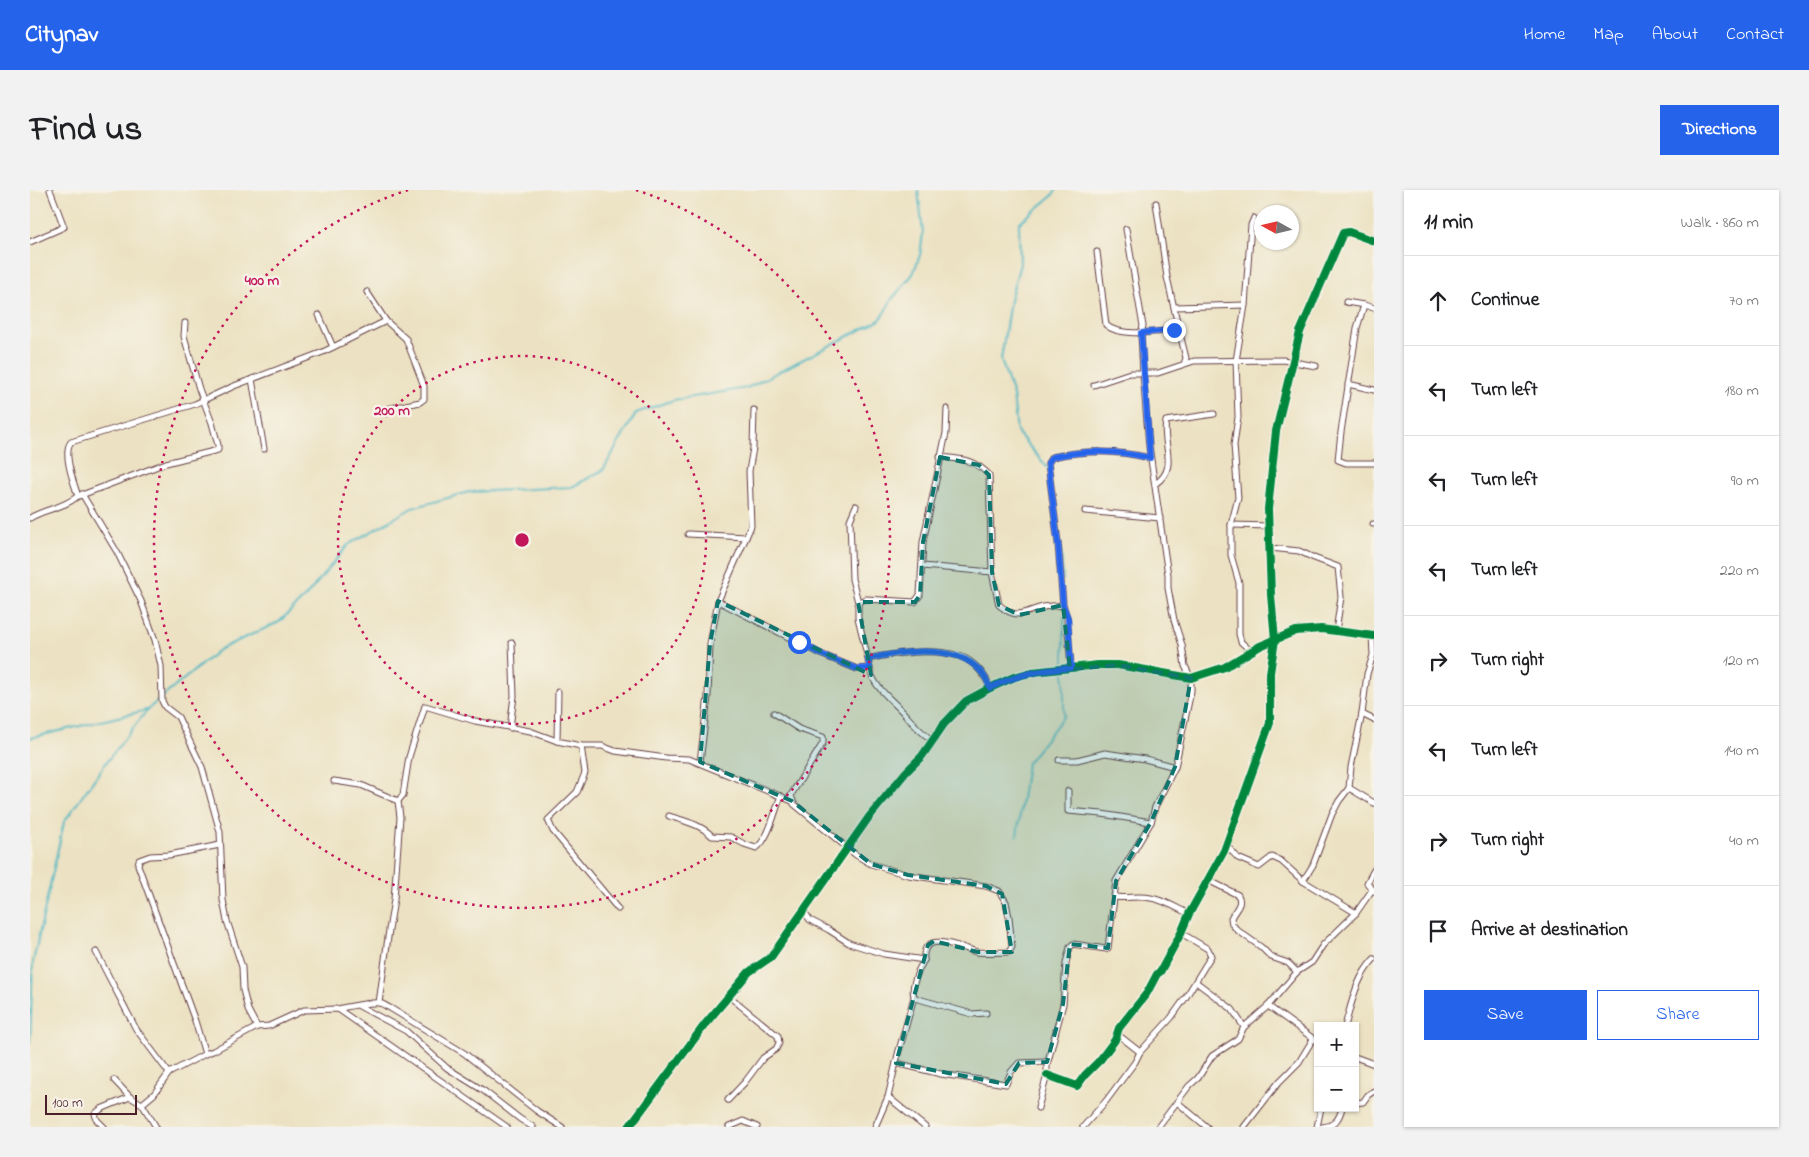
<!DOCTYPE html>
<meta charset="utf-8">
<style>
body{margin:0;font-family:"Indie Flower",sans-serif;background:#f2f2f2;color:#202124}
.controls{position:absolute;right:15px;bottom:15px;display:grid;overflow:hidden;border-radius:0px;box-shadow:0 1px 4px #0004}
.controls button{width:45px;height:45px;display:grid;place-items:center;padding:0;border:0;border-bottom:1px solid #e0e0e0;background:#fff;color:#202124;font:25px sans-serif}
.compass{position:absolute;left:1224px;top:15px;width:45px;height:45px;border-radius:50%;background:#fff;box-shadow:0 1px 4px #0004;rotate:278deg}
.scale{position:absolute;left:15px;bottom:12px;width:92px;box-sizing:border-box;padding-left:5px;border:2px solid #4a1f2b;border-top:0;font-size:14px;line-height:18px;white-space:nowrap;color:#4a1f2b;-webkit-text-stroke:4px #f7f3e8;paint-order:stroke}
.stop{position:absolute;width:15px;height:15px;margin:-11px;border:4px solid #2563eb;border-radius:50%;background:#fff}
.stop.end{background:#2563eb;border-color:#fff;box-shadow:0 1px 5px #0008}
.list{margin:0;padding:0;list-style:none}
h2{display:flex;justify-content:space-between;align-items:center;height:65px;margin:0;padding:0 20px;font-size:21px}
h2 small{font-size:16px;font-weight:400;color:#757577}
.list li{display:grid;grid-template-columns:32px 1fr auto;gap:15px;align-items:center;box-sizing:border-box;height:90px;padding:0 20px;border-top:1px solid #e0e0e0}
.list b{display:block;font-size:19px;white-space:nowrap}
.list em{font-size:16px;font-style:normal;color:#757577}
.actions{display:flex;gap:10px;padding:15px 20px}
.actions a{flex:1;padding:11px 0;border:1px solid #2563eb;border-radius:0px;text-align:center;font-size:18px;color:#2563eb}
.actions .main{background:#2563eb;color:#fff}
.icon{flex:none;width:28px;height:28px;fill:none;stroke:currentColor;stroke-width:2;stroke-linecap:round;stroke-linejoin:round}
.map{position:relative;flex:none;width:1344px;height:937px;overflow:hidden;border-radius:0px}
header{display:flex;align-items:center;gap:30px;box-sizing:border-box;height:70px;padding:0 25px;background:#2563eb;color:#fff}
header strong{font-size:24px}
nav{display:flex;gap:28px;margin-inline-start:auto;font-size:18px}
.intro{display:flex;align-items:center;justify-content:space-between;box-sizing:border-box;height:120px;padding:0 30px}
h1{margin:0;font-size:35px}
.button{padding:12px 22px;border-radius:0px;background:#2563eb;color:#fff;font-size:18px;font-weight:700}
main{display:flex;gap:30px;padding:0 30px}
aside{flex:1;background:#fff;border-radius:0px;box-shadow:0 1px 4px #0004}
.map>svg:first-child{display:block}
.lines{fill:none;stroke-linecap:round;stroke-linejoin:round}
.stream{stroke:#48b6c3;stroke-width:2}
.street-casing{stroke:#623c42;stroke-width:7}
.street{stroke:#fff;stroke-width:5}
.cycleway-casing{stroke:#f7f3e8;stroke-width:11}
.cycleway{stroke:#00873e;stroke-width:8}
.route{stroke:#2563eb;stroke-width:6}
.marked{fill:#0f766e;fill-opacity:0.2;stroke:#0f766e;stroke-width:4;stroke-dasharray:10 6;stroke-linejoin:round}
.ring{fill:none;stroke:#c2185b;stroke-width:2.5;stroke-dasharray:2.5 5}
.centre{fill:#c2185b;stroke:#f7f3e8;stroke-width:2.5}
.ring-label{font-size:15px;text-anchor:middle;font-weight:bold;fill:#c2185b;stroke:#f7f3e8;stroke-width:4.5;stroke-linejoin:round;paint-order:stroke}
</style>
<header>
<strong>Citynav</strong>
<nav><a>Home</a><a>Map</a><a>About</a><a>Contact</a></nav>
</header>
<div class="intro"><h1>Find us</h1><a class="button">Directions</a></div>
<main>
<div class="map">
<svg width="1344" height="937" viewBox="0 0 1344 937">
<rect width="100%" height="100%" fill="#f7f3e8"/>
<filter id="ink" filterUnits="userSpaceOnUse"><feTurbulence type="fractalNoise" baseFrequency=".02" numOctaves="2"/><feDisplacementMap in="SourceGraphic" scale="10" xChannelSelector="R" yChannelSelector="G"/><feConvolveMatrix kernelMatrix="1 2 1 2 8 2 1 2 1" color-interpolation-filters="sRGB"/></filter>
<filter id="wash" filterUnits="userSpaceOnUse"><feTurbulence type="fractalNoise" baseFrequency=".0096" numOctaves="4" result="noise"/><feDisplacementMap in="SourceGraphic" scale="20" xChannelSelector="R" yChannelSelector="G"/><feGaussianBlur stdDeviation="1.12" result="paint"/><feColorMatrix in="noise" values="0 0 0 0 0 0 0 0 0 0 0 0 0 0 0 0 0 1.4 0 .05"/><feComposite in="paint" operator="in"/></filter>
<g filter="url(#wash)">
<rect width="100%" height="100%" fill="#ece2c3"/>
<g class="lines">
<g class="stream">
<path d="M 1017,277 L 987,242 L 983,205 L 971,170 L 980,110 L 990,74 L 989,33 L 1021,7 L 1026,0"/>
<path d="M 1031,360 L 1033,390"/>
<path d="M 0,548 L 117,520"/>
<path d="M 987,646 L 997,573 L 1034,526 L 1034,427"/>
<path d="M 0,853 L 3,772 L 34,632 L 78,570 L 118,519 L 190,459 L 249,432 L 276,406 L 318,355 L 382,318 L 439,302 L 542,297 L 573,280 L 606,223 L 644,210 L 717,198 L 850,130 L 862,109 L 883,84 L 890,65 L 893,43 L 888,0"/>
</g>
</g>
</g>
<g filter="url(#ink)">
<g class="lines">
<g class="street-casing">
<g id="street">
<path d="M 1126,13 L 1137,87 L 1149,140"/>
<path d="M 0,52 L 34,37 L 20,0"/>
<path d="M 1067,62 L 1076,135 C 1090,148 1130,141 1149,140 L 1156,168 L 1154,174"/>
<path d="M 337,102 L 356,131 L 376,149 L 394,196 L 394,209 L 390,212 L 347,221"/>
<path d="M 1316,112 L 1334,115 L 1344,118"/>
<path d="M 1334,115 L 1327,138 L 1311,242 L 1308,270 L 1316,273 L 1344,273"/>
<path d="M 1145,117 L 1215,115"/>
<path d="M 289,125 L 303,157"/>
<path d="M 222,189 L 234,259"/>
<path d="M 1318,194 L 1344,200"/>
<path d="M 1064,195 L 1100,183 L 1128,183 L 1164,171 L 1253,170 L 1286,176"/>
<path d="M 910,267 C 931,269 944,269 959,285 L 962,382"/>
<path d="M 1125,294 C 1150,278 1131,254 1136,231 L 1184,224"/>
<path d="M 52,304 L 87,362 L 111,411 L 125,450 L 131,476 L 132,511 L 135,517 L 148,527 L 172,577 L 190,642 L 193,710 L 197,731 L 212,777 L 213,800 L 218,820 L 227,837 L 239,836 L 274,820 L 308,819 L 477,937"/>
<path d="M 49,306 L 136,273 L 188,260 L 188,255 L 182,233 L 169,199 L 154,146 L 155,133"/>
<path d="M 826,316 L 820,330 L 822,389 L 828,412 L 828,428 L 838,469"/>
<path d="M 1055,321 L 1130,328"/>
<path d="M 0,328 C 17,318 32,319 48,306 C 44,294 32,262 41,252 L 165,214 L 204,196 L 293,162 L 356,131"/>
<path d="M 1343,334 L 1344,334"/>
<path d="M 1201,335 L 1240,336"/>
<path d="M 658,344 L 716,347"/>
<path d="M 1240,358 L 1269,361 L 1284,368 L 1308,377 L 1311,407 L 1306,441"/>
<path d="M 892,376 L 962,382 L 969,415 C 989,431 992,422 1013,417 C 1019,416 1026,416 1033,415 L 1037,428 L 1041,478"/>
<path d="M 688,411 L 793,465 L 827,479 L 840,478"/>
<path d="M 828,412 L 836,409 L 885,412 L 890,405 L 893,352 L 916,243 L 917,219"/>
<path d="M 1033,415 L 1028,353 L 1018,273 L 1022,267 C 1057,260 1085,260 1120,268"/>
<path d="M 1221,461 L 1211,452 L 1209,444 L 1209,393 L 1201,365 L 1201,335 L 1208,308 L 1204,255 L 1208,227 L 1206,171 L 1215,115 L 1221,35 L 1224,28"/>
<path d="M 744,523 L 769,539 L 793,547 L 793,553 L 761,605 L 764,614 L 826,665 L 841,674 L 878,685 L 956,696 L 969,701 L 976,712 L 979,727 L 982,757 L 979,762 C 973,762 953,763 947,762 C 932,758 891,738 894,770 L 854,764 L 819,753 L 799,740 L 780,730 L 773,720"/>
<path d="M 1332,524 L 1344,530"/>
<path d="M 480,538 L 484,506 L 482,453"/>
<path d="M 902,550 C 888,541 880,529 868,517 C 853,502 840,493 838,469 C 864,463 903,458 929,466 C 943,470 956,485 960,498"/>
<path d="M 527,551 L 528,502"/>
<path d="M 551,556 L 555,583 L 547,602 L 518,630 L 523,641 L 588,719"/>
<path d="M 1029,570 L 1047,570 L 1075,563 L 1115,569 L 1145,577"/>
<path d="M 670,572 L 678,506 L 680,454 L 688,411 L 721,336 L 719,281 L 723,258 L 724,220"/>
<path d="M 304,591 L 331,595 L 368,611 L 370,627 L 364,710 L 359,740 L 349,813"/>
<path d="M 1319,598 L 1344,613"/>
<path d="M 1038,601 L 1038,621 L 1072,624 L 1121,632"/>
<path d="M 368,611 L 373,605 L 379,567 L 395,516 L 445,531 L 500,541 L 527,551 L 551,556 L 572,556 L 585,561 L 636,568 L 659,569 L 762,611"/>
<path d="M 639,626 C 654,631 670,634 682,646 L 701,647 L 714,654 L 726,658 C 739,650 745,620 751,606"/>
<path d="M 190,655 L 139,665 L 120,666 L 109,670 L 108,675 L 165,831 L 175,864 L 183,861 L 227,837"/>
<path d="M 1196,655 L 1208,668 L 1229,677 L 1242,667 L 1251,671 L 1273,691 L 1326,723"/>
<path d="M 1178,690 L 1208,705 C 1213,715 1205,719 1201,728 L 1202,734 L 1207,740 L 1231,757 L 1241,767 L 1258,773 L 1267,782"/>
<path d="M 1273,691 L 1283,675 L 1302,624 L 1309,611 L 1319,598 L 1321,577 L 1332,524 L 1337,484 L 1343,465 L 1342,445"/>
<path d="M 1344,701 L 1337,693 L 1344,680"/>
<path d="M 1085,707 C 1097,709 1108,705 1121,708 C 1134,710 1147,718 1159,724"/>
<path d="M 66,762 L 106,839 L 139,883"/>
<path d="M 894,770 C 889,778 879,799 885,808 L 942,824 L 956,823"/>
<path d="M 1166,792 L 1202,819 L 1214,837"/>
<path d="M 329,816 L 376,841 L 417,878 L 454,901 L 490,929 L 503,937"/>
<path d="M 1238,816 L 1288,852"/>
<path d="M 308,819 C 314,817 342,812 349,813 C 352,813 357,817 360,818 L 434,863 L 507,921 L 532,937"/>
<path d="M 1315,836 C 1322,812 1326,788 1344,769"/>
<path d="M 1087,844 L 1110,862"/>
<path d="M 1325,867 L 1344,874"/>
<path d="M 866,873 L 911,884 L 976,894 L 981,882 L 989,873 L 1017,872"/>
<path d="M 1017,885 L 1047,896 L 1055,885 L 1070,870 L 1085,850 L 1089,838 L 1117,803 L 1127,784 L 1130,782 L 1151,743 L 1159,724 L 1194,661 L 1240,533 L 1240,483 L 1245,450 L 1241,405 L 1238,319 L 1246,241 L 1270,142 L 1313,43 L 1319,42 L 1344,51"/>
<path d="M 84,890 L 100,907 L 112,914 L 124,904 L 139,883 L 175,864"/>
<path d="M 858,907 L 895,937"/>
<path d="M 698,910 L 715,892 L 733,868 L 746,859 L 749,853 L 748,846 L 700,807"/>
<path d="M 1147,912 L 1177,937"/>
<path d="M 1325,913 L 1333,912 L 1338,905 L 1344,901"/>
<path d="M 112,914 L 126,937"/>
<path d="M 1008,918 L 1017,885 L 1017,875 L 1033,814 L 1036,773 L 1040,757 L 1043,754 L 1076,759 L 1078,758 L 1086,691 L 1121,632 L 1125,617 L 1145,577 L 1161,501 L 1161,488 L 1155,476 L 1152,455 L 1144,430 L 1138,398 L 1138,385 L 1119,256 L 1113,183 L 1111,143 L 1113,136 L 1096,39"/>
<path d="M 74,937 L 67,930 L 65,924 L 71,919 L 100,907"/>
<path d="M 599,937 L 676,833 L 719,782 L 741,767 L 839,627 L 876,582 L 892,566 L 914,534 L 936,511 L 960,498 L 984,487 L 1003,482 L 1068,475 L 1088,475 L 1161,488 L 1195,477 L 1230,456 L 1266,441 L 1291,439 L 1344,446"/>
<path d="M 699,937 L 713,931 L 727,937"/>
<path d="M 845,937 L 858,907 L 868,864 L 884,807"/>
<path d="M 1053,937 L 1076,911 L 1105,872 L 1110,862 L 1141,828 L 1156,807 L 1181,766 L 1178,759 L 1151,743"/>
<path d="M 1128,937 L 1159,896 L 1168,888 L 1182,866 L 1208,849 L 1214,837 L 1238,816 L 1267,782 L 1282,772 L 1293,755 L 1326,723 L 1342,700"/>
<path d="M 1214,937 L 1249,892 L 1269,872 L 1283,849"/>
<path d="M 1287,937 L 1291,918"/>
<path d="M 1292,937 C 1304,936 1309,930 1312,918"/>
</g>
</g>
<use href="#street" class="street"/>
<g class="cycleway-casing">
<g id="cycleway">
<path d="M 1017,885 L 1047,896 L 1055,885 L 1070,870 L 1085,850 L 1089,838 L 1117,803 L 1127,784 L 1130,782 L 1151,743 L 1159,724 L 1194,661 L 1240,533 L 1240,483 L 1245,450 L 1241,405 L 1238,319 L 1246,241 L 1270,142 L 1313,43 L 1319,42 L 1344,51"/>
<path d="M 599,937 L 676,833 L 719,782 L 741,767 L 839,627 L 876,582 L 892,566 L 914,534 L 936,511 L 960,498 L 984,487 L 1003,482 L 1068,475 L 1088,475 L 1161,488 L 1195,477 L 1230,456 L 1266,441 L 1291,439 L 1344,446"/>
</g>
</g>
<use href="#cycleway" class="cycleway"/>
</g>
</g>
<g class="lines" filter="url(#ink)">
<path class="route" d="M 769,452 L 793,465 L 827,479 L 840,478 L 838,469 C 876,460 944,450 960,498 C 988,484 1010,480 1041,478 L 1038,428 L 1033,415 L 1028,353 L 1018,273 L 1022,267 C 1057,260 1085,260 1120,268 L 1111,143 L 1144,140"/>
</g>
<path class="marked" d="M 910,267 L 949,275 L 959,285 L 962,382 L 969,415 L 989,425 L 1033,415 L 1040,479 L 1088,475 L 1161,488 L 1145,577 L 1121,632 L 1086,691 L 1078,758 L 1040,754 L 1033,814 L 1017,872 L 989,873 L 976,894 L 866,873 L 898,755 L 904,751 L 948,762 L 982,762 L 972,704 L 956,696 L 878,685 L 841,674 L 762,611 L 670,572 L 680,454 L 688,411 L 841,485 L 828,412 L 885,412 L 890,405 L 893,352 Z"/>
<g class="ring">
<circle cx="492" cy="350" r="184"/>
<path d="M606 0A368 368 0 1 1 378 0"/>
</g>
<circle cx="492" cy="350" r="8" class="centre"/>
<g class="ring-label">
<text x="232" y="95">400 m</text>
<text x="362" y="225">200 m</text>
</g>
</svg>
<div class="controls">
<button>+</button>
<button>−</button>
</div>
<svg class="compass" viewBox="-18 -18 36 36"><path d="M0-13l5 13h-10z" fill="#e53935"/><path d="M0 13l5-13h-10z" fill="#757577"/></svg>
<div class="scale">100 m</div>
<div class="stop" style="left:769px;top:452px"></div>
<div class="stop end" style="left:1144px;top:140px"></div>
</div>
<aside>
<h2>11 min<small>Walk · 860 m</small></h2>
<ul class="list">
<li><svg class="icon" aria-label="ahead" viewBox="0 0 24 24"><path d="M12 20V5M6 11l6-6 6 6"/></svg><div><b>Continue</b></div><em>70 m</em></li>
<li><svg class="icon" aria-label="left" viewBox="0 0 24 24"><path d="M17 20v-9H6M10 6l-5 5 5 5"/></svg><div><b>Turn left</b></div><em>180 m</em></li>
<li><svg class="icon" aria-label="left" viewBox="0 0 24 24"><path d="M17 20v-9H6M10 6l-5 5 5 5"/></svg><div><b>Turn left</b></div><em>90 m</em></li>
<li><svg class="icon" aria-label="left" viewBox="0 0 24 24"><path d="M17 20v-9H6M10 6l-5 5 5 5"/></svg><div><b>Turn left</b></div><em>220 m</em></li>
<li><svg class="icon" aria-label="right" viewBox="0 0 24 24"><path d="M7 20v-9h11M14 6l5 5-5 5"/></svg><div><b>Turn right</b></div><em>120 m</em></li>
<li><svg class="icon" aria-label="left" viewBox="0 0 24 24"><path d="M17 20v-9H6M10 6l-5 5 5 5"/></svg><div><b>Turn left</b></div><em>140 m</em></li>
<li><svg class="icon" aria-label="right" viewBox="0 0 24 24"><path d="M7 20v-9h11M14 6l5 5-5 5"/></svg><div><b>Turn right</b></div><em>40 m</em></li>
<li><svg class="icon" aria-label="arrive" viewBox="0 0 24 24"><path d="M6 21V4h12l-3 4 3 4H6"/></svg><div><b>Arrive at destination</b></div></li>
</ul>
<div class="actions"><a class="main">Save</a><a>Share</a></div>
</aside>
</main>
